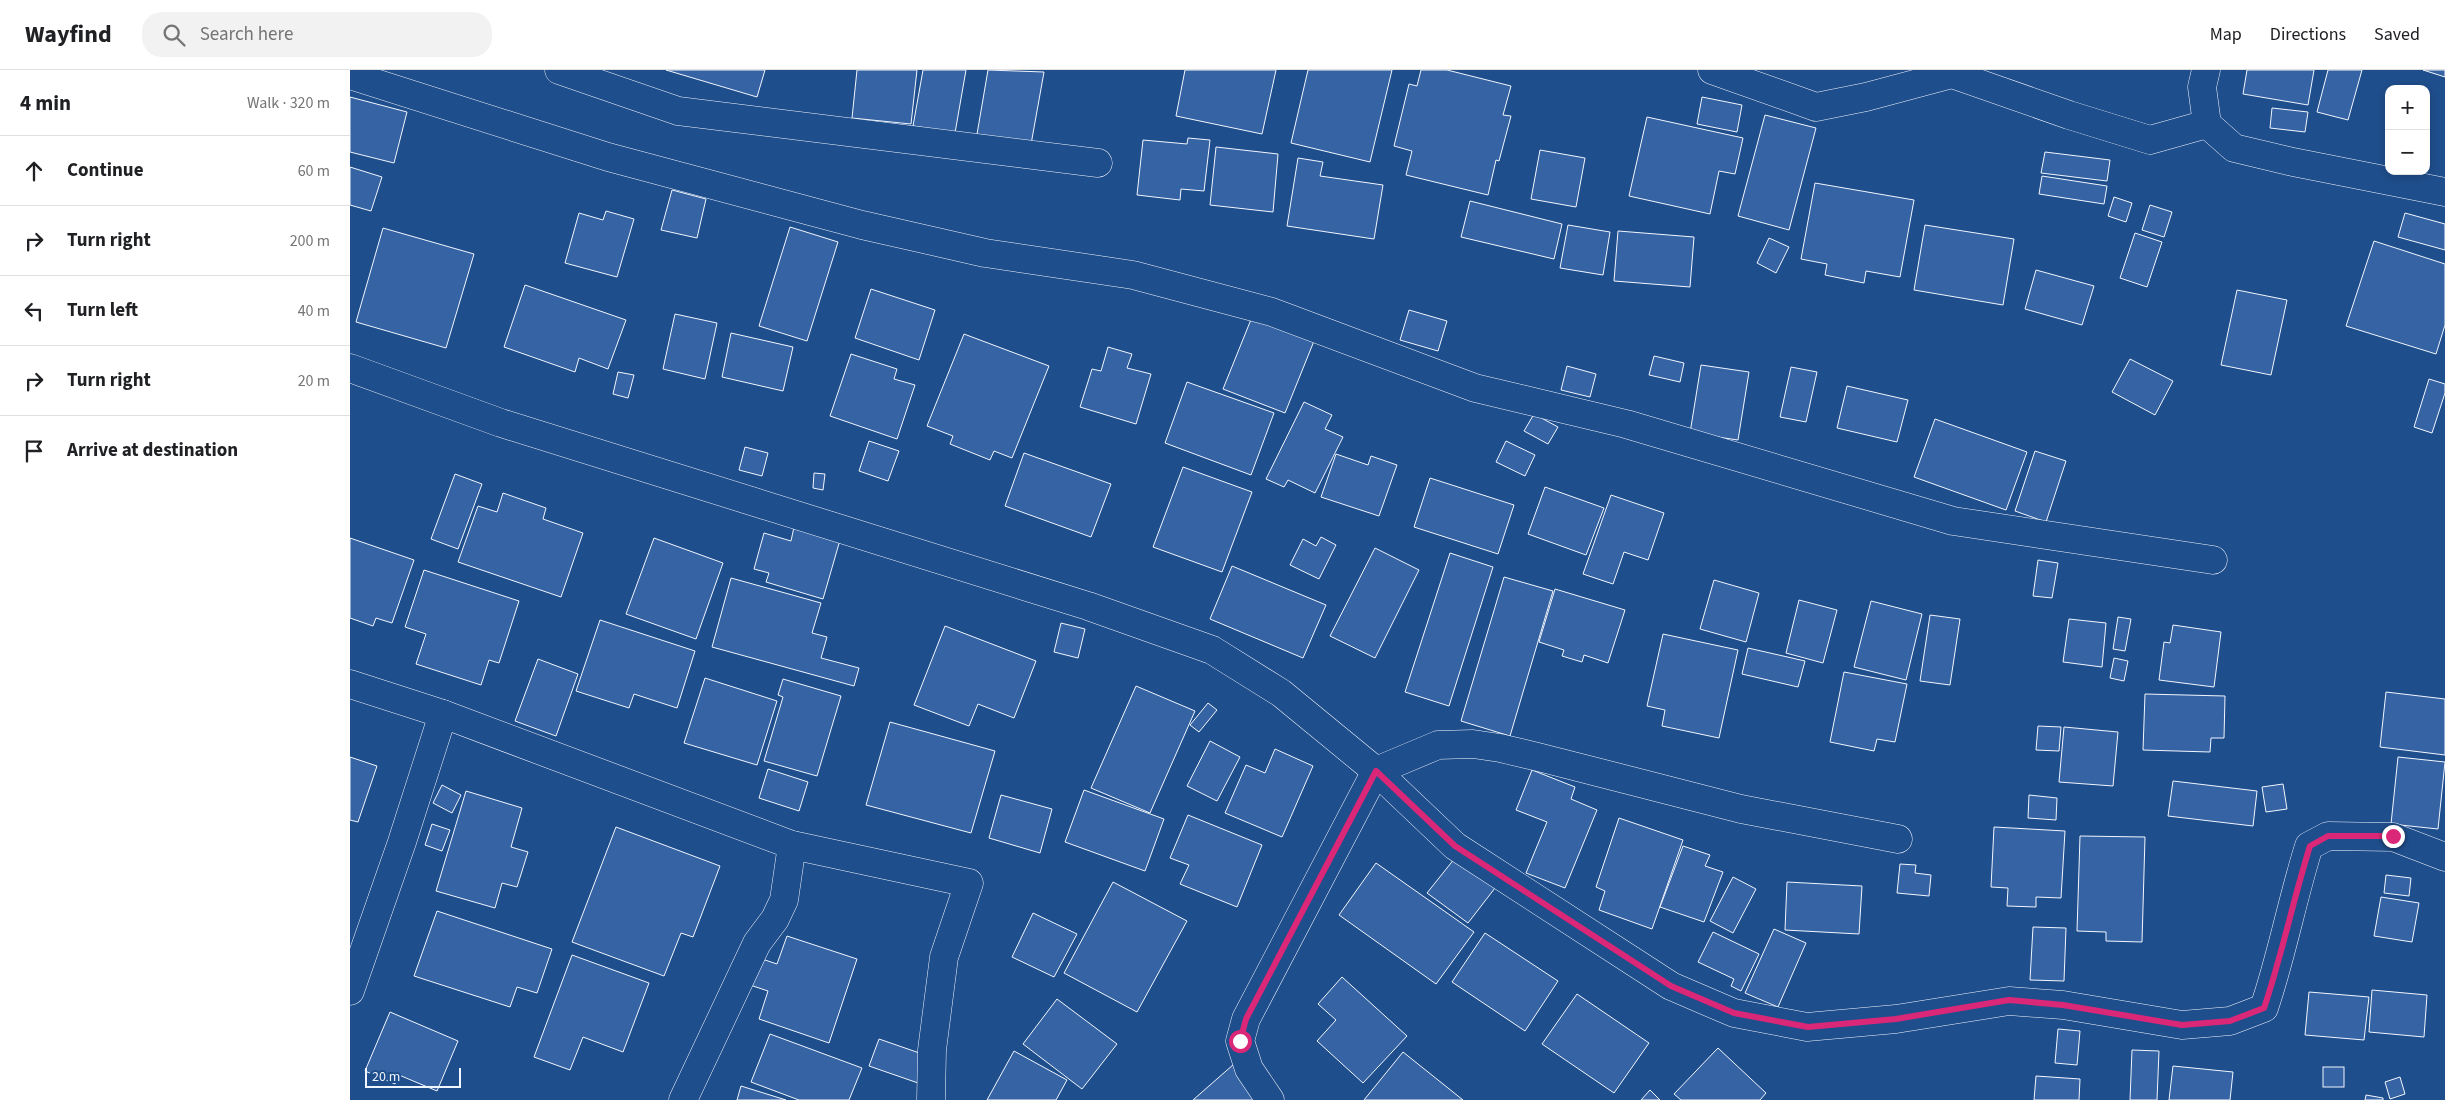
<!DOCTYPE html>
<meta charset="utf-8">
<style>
body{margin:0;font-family:"Source Sans 3",sans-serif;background:#f2f2f2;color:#202124}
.controls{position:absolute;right:15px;top:15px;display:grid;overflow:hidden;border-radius:10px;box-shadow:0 2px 8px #0003}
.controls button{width:45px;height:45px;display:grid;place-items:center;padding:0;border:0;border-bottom:1px solid #e0e0e0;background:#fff;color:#202124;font:25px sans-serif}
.scale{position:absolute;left:15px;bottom:12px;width:96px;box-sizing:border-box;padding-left:5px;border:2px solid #f2f6ff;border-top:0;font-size:14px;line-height:18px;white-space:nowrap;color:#f2f6ff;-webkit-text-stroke:4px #1f4e8c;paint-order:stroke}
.stop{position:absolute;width:15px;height:15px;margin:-11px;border:4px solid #db2777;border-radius:50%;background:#fff}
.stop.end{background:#db2777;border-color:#fff;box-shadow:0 1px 5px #0008}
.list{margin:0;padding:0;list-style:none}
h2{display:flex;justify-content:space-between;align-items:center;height:65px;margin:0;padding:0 20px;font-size:21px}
h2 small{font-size:16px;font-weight:400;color:#757577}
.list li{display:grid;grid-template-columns:32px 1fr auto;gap:15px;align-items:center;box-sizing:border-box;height:70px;padding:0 20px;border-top:1px solid #e0e0e0}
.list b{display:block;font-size:19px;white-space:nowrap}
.list em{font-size:16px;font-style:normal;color:#757577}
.icon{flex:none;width:28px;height:28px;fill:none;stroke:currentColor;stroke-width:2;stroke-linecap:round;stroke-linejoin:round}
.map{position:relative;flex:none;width:2095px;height:1030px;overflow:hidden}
header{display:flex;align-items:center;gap:30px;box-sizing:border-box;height:70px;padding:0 25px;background:#fff;border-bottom:1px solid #e0e0e0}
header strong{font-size:24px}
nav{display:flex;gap:28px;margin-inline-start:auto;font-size:18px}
.search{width:350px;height:45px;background:#f2f2f2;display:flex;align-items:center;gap:12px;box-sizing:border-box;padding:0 18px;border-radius:20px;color:#757577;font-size:19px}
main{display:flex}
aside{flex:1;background:#fff}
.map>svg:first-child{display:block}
.building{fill:#3563a3;stroke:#f2f6ff}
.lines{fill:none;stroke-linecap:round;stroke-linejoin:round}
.street-casing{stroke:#f2f6ff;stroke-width:29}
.street{stroke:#1f4e8c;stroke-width:28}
.route{stroke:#db2777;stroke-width:6}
</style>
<header>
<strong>Wayfind</strong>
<div class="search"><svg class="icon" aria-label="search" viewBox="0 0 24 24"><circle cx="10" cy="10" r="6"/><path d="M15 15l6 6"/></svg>Search here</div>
<nav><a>Map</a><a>Directions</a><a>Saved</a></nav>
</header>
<main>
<aside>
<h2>4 min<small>Walk · 320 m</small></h2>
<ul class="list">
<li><svg class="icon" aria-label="ahead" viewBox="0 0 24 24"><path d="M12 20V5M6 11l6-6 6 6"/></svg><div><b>Continue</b></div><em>60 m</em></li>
<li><svg class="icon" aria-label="right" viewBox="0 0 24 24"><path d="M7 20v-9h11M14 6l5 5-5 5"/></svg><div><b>Turn right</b></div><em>200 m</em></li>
<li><svg class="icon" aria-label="left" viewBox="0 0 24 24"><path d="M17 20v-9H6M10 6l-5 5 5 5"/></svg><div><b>Turn left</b></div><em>40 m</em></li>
<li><svg class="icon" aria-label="right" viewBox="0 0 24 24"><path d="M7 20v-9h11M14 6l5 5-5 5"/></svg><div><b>Turn right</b></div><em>20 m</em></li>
<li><svg class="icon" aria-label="arrive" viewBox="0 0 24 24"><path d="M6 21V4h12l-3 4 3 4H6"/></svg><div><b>Arrive at destination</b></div></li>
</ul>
</aside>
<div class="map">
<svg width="2095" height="1030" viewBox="0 0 2095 1030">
<rect width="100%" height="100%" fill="#1f4e8c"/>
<g class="building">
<path d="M 316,0 L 415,0 L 407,27 Z"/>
<path d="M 507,0 L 567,0 L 561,54 L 502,48 Z"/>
<path d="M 573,0 L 616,0 L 605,63 L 563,56 Z"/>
<path d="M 638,0 L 694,2 L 680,80 L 626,70 Z"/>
<path d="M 835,0 L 926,0 L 912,64 L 826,46 Z"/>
<path d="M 958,0 L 1042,0 L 1020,92 L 941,73 Z"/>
<path d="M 1071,0 L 1097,0 L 1161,16 L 1153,45 L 1161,46 L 1149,91 L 1146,90 L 1138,125 L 1056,105 L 1062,81 L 1044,76 L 1059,14 L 1067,16 Z"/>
<path d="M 1897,0 L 1964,0 L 1958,35 L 1893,24 Z"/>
<path d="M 1978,0 L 2012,0 L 1998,50 L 1967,42 Z"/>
<path d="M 2073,0 L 2095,0 L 2095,7 Z"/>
<path d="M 0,27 L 57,42 L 44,93 L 0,82 Z"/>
<path d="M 1352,27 L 1392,35 L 1387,62 L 1347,54 Z"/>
<path d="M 1922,38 L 1958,42 L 1955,62 L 1920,58 Z"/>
<path d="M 1415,45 L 1466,58 L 1439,160 L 1388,146 Z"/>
<path d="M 1297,47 L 1393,68 L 1385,104 L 1369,101 L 1360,144 L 1279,126 Z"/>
<path d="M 838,68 L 860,70 L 854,121 L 831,119 L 830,130 L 787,125 L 793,70 L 837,74 Z"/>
<path d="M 866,77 L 928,84 L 923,142 L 860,135 Z"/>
<path d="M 1190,80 L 1235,88 L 1226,137 L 1181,129 Z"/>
<path d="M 1695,82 L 1760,90 L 1757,111 L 1691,103 Z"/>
<path d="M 948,88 L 973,92 L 970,106 L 1033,115 L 1024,169 L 937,156 Z"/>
<path d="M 0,97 L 32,107 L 21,141 L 0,135 Z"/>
<path d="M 1692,106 L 1757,116 L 1754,134 L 1689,124 Z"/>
<path d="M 1465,113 L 1564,130 L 1550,207 L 1516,201 L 1514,213 L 1475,205 L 1477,194 L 1451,189 Z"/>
<path d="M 322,120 L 356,129 L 347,168 L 311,160 Z"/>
<path d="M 1764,127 L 1782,133 L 1776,152 L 1758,146 Z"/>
<path d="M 1120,131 L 1212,154 L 1204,189 L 1111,167 Z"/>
<path d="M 1800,135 L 1822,142 L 1814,167 L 1792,160 Z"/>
<path d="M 256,141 L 284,149 L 267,207 L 215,193 L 229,143 L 253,150 Z"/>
<path d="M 2055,143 L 2095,154 L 2095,180 L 2048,167 Z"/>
<path d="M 1218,155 L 1260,162 L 1253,205 L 1210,198 Z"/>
<path d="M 1575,155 L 1664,169 L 1653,235 L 1564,220 Z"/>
<path d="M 440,157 L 488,172 L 457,271 L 409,256 Z"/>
<path d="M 33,158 L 124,184 L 96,278 L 6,252 Z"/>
<path d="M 1268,161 L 1344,167 L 1340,217 L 1264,211 Z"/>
<path d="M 1785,163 L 1812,172 L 1797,217 L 1770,208 Z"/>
<path d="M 1419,168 L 1439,177 L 1426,203 L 1407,193 Z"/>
<path d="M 2024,171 L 2095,194 L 2095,255 L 2086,284 L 1996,256 Z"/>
<path d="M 1686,200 L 1744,216 L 1732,255 L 1675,239 Z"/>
<path d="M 175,215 L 276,250 L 258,299 L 229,288 L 225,302 L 154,277 Z"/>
<path d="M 521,219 L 585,240 L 569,290 L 505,268 Z"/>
<path d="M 1887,220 L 1937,230 L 1921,305 L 1871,295 Z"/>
<path d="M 1059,240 L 1097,251 L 1088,281 L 1050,270 Z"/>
<path d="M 325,244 L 367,253 L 355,309 L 313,299 Z"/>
<path d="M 902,247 L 964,271 L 935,343 L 873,319 Z"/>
<path d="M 381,263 L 443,277 L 433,321 L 372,307 Z"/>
<path d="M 614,264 L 699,296 L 662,388 L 644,381 L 640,390 L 600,374 L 603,366 L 577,356 Z"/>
<path d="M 758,277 L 782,284 L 777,298 L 801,304 L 786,354 L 730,337 L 742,299 L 751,301 Z"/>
<path d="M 501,284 L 547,299 L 544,309 L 565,315 L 547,369 L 480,346 Z"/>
<path d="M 1304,286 L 1334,293 L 1330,312 L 1299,305 Z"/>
<path d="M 1780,289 L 1823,311 L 1805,345 L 1762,322 Z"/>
<path d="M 1351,295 L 1399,302 L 1388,370 L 1340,363 Z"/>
<path d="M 1217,296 L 1246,304 L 1240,327 L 1211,320 Z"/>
<path d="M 1441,297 L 1467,302 L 1456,352 L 1430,347 Z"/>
<path d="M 268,302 L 284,305 L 278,328 L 263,324 Z"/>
<path d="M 2079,309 L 2095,314 L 2095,323 L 2082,363 L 2064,357 Z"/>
<path d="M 837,312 L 924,343 L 901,405 L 815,373 Z"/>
<path d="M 1497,316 L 1558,330 L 1547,372 L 1487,358 Z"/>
<path d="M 954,332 L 982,345 L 975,359 L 993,367 L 965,423 L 938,410 L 934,417 L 916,409 Z"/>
<path d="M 1184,344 L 1208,357 L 1198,374 L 1174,361 Z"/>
<path d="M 1585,349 L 1677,382 L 1656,440 L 1564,407 Z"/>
<path d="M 519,371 L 549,381 L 538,411 L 509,401 Z"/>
<path d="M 1156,371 L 1185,385 L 1175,406 L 1146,392 Z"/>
<path d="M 395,377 L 418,383 L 412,406 L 389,400 Z"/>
<path d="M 1685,381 L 1716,391 L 1696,452 L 1665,441 Z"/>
<path d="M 674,383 L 761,414 L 741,467 L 655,436 Z"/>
<path d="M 986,384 L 1018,395 L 1021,386 L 1047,395 L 1029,446 L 971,427 Z"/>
<path d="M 833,397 L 902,422 L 872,502 L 803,477 Z"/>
<path d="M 464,403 L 475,404 L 473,420 L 463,418 Z"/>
<path d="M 105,404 L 132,414 L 108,479 L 81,469 Z"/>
<path d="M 1080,408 L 1164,435 L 1148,484 L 1064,457 Z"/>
<path d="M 1195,417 L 1254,438 L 1236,485 L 1178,464 Z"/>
<path d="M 153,423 L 196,438 L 193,449 L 233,463 L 211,527 L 108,492 L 128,436 L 147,442 Z"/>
<path d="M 1261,425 L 1314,443 L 1298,490 L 1274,482 L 1263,514 L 1233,504 Z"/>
<path d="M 444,457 L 490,470 L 473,529 L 416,512 L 419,503 L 404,499 L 414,463 L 441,471 Z"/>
<path d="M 971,467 L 986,475 L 969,509 L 940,495 L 953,469 L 966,476 Z"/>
<path d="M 0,468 L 64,490 L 42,553 L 26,548 L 23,556 L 0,548 Z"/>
<path d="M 304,468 L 373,493 L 346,569 L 276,544 Z"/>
<path d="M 1025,478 L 1069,500 L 1025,588 L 980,566 Z"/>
<path d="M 1100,483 L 1143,497 L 1099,636 L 1055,622 Z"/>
<path d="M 1688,490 L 1708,493 L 1702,528 L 1683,526 Z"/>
<path d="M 882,496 L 976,535 L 953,588 L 860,549 Z"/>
<path d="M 74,500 L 169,531 L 149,593 L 139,590 L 131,615 L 66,594 L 76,564 L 55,557 Z"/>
<path d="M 1154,507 L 1203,521 L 1160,666 L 1111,651 Z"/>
<path d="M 381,508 L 471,533 L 462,563 L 477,567 L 471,588 L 509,598 L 504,616 L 362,577 Z"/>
<path d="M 1364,510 L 1409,523 L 1396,572 L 1350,559 Z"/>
<path d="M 1205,519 L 1275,540 L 1258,593 L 1234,585 L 1232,592 L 1212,586 L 1214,580 L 1189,572 Z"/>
<path d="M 1449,530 L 1487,540 L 1473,593 L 1436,583 Z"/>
<path d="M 1521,531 L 1572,544 L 1556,610 L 1504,597 Z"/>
<path d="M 1580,545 L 1610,549 L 1600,615 L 1570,611 Z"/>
<path d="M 1768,547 L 1781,549 L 1775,581 L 1763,579 Z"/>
<path d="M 1719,549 L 1756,553 L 1752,597 L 1713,592 Z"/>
<path d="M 250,550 L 345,581 L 327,638 L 284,624 L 279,638 L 226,621 Z"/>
<path d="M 711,553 L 735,559 L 728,588 L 704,582 Z"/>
<path d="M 1823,555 L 1871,562 L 1864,617 L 1809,610 L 1814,572 L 1820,573 Z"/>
<path d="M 595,556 L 686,591 L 664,648 L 628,634 L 619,656 L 564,635 Z"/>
<path d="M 1313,564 L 1388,580 L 1369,668 L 1312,656 L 1315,640 L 1297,636 Z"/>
<path d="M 1398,578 L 1455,591 L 1448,617 L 1392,604 Z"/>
<path d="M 1764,588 L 1778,591 L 1774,611 L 1760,608 Z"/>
<path d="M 188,589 L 228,604 L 206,666 L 165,651 Z"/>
<path d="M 1494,602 L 1557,614 L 1545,672 L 1527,669 L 1524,681 L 1480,672 Z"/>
<path d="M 355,608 L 427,631 L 407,695 L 334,673 Z"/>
<path d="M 433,609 L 491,626 L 467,706 L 414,691 L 433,627 L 428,625 Z"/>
<path d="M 786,616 L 845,641 L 800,743 L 741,718 Z"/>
<path d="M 2036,622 L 2095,629 L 2095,685 L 2030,677 Z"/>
<path d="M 1795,624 L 1875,626 L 1874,668 L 1861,668 L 1860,682 L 1793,680 Z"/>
<path d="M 858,633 L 867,640 L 849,662 L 840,655 Z"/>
<path d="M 540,652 L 645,681 L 621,763 L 516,735 Z"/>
<path d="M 1688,656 L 1711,657 L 1709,681 L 1686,680 Z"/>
<path d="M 1714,657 L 1768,662 L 1763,716 L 1709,712 Z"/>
<path d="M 860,671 L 890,687 L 867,731 L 837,716 Z"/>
<path d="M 925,679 L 963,696 L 932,767 L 875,743 L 896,695 L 915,703 Z"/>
<path d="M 0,687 L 27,696 L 8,752 L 0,750 Z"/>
<path d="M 2048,687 L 2095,692 L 2088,759 L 2041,754 Z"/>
<path d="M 418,699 L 458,712 L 449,741 L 409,728 Z"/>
<path d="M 1182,700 L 1225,717 L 1221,729 L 1247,740 L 1215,818 L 1176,803 L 1197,752 L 1166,740 Z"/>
<path d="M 1823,711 L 1907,721 L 1903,756 L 1818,746 Z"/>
<path d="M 1933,714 L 1937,739 L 1916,742 L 1912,717 Z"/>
<path d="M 92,715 L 111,725 L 102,743 L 83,733 Z"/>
<path d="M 734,720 L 814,749 L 795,801 L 715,772 Z"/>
<path d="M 116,721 L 172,738 L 161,777 L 178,782 L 167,817 L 152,813 L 145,838 L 86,821 Z"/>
<path d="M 651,725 L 702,739 L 690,783 L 639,768 Z"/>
<path d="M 1679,725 L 1707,728 L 1706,750 L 1678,748 Z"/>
<path d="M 838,745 L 912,775 L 887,837 L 830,814 L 839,795 L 820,788 Z"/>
<path d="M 1269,748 L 1333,770 L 1302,859 L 1249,840 L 1255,821 L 1246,817 Z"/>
<path d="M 82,754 L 100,760 L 92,781 L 75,775 Z"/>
<path d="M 266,757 L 370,796 L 343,867 L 331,863 L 314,906 L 222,872 Z"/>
<path d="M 1644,757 L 1715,761 L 1711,828 L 1686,827 L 1686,837 L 1657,836 L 1658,818 L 1641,817 Z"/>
<path d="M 1730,766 L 1795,767 L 1792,872 L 1756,871 L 1756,862 L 1727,861 Z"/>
<path d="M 1333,776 L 1360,785 L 1355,796 L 1373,802 L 1354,852 L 1310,837 Z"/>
<path d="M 1105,788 L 1145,818 L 1118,853 L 1077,823 Z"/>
<path d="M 1026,793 L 1124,862 L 1086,914 L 989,845 Z"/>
<path d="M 1550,794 L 1566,795 L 1565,803 L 1581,805 L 1579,826 L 1547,823 Z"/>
<path d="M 2036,805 L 2061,808 L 2059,826 L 2034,823 Z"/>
<path d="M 1383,807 L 1406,819 L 1383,863 L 1360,851 Z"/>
<path d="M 763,812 L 837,851 L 787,942 L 714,903 Z"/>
<path d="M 1437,812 L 1512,816 L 1509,864 L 1435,860 Z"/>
<path d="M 2031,827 L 2069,833 L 2062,872 L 2024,866 Z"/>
<path d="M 87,841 L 202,879 L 187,923 L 167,917 L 160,937 L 64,906 Z"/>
<path d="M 683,843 L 727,864 L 704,907 L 662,887 Z"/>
<path d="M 1683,857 L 1716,858 L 1714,911 L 1680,910 Z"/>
<path d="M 1424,859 L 1456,873 L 1428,937 L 1395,923 Z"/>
<path d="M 1363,862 L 1409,884 L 1391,921 L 1381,916 L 1384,909 L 1348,892 Z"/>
<path d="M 1135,863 L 1208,911 L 1175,961 L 1102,912 Z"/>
<path d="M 437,866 L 507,889 L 479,973 L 409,949 L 418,921 L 394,913 L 403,886 L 427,894 Z"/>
<path d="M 222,885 L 299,913 L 273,982 L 233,967 L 220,1000 L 184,987 Z"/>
<path d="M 992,907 L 1057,966 L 1013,1013 L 967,971 L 986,950 L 968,934 Z"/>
<path d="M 2022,920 L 2077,925 L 2074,967 L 2019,962 Z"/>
<path d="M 1959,922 L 2019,927 L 2014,970 L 1955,965 Z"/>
<path d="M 1227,924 L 1299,973 L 1264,1023 L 1192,974 Z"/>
<path d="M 707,929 L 767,974 L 732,1019 L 673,974 Z"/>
<path d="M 40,942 L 108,971 L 87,1021 L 49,1005 L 45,1014 L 15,1001 Z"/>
<path d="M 1708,959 L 1730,961 L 1727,995 L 1705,993 Z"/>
<path d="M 420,964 L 512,998 L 499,1030 L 449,1030 L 401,1012 Z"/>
<path d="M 529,969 L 581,987 L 571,1014 L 519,996 Z"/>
<path d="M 1368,978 L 1416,1023 L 1410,1030 L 1331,1030 L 1324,1024 Z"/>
<path d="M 1782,980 L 1809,981 L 1807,1030 L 1780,1030 Z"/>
<path d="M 664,981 L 717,1010 L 706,1030 L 637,1030 Z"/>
<path d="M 1053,982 L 1113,1030 L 1014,1030 Z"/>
<path d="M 884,994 L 915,1030 L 843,1030 Z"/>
<path d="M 1823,996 L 1883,1002 L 1880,1030 L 1819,1030 Z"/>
<rect x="1973" y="997" width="21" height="20"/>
<path d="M 1686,1006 L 1730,1009 L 1729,1030 L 1684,1030 Z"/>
<path d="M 2050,1007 L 2055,1024 L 2040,1029 L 2035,1012 Z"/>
<path d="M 391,1016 L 436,1030 L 387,1030 Z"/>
<path d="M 1300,1020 L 1310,1030 L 1291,1030 Z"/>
<path d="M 2016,1025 L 2033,1028 L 2033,1030 L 2015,1030 Z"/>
</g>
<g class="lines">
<g class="street-casing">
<g id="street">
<path d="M 209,0 L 328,41 L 748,93"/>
<path d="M 1362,0 L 1466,37 L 1516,27 L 1602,4 L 1719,45 L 1800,70 L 1857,54"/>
<path d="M 1856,0 L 1852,17 L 1857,54 L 1884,78 L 1943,92 L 2095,122"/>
<path d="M 0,5 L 258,87 L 512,155 L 635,183 L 783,205 L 922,242 L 1125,318 L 1276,354 L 1603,451 L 1863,490"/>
<path d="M 0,298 L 151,353 L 738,536 L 862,580 L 931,623 L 1026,701 L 1105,776 L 1321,916 L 1384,943 L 1457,957 L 1546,949 L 1659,931 L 1713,935 L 1832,955 L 1880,951 L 1914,938 C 1932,885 1942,830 1959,776 L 1978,766 L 2043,767 L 2095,787"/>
<path d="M 0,614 L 93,644 L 442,775 L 619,813 L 594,887 L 582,980 L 581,1030"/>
<path d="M 0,921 L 52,772 L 93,644"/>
<path d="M 333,1030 L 407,873 L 425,849 L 434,830 L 442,775"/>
<path d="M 920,1030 L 899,999 L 890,971 L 896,949 L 1026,701 L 1088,675 L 1123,674 L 1150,678 L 1192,688 L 1391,739 L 1548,769"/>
</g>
</g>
<use href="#street" class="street"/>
</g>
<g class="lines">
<path class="route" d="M 890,971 L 896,949 L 1026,701 L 1105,776 L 1321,916 L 1384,943 L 1458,957 L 1546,949 L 1659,930 L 1713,935 L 1832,955 L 1880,951 L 1914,938 C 1932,885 1943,830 1960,776 L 1978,766 L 2043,766"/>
</g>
</svg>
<div class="controls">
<button>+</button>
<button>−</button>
</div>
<div class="scale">20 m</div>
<div class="stop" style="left:890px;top:971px"></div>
<div class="stop end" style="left:2043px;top:766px"></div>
</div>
</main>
